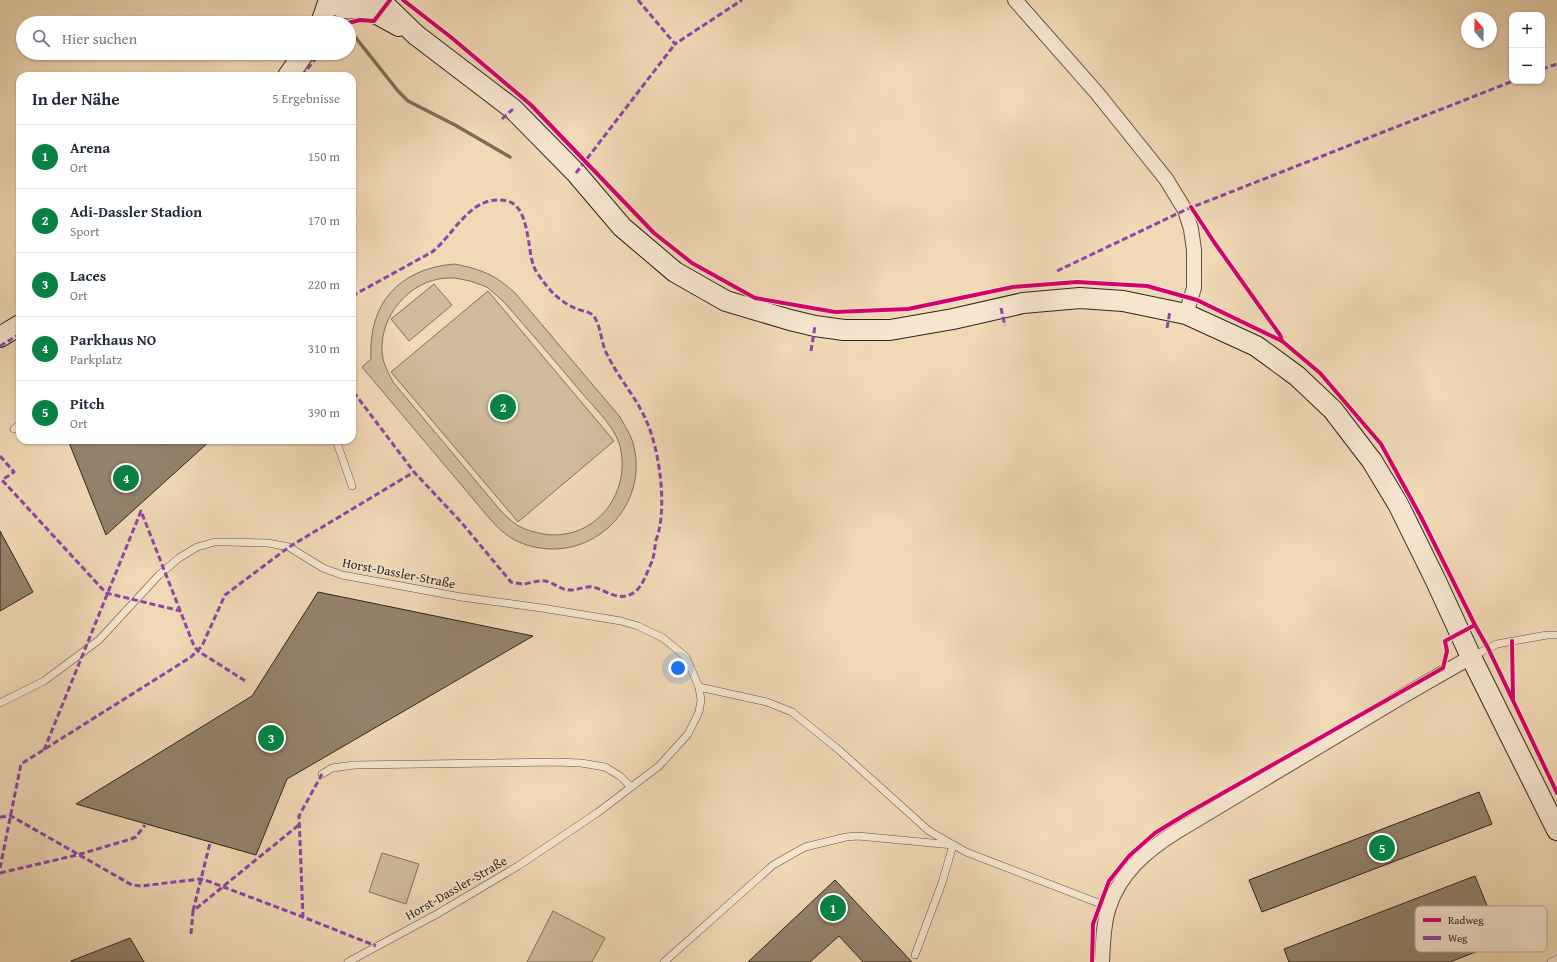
<!DOCTYPE html>
<html lang="de">
<meta charset="utf-8">
<style>
body{margin:0;font-family:"Gentium Book Plus",serif;background:#f6f6f7;color:#1f2937}
.controls{position:absolute;right:12px;top:12px;display:grid;overflow:hidden;border-radius:8px;box-shadow:0 1px 3px #0004}
.controls button{width:36px;height:36px;display:grid;place-items:center;padding:0;border:0;border-bottom:1px solid #e0e1e3;background:#fff;color:#1f2937;font:20px sans-serif}
.compass{position:absolute;left:1461px;top:12px;width:36px;height:36px;border-radius:50%;background:#fff;box-shadow:0 1px 3px #0004;rotate:340deg}
.you{position:absolute;left:678px;top:668px;width:14px;height:14px;margin:-10px;border:3px solid #fff;border-radius:50%;background:#1a73e8;box-shadow:0 0 0 6px #1a73e833}
.badge{display:grid;place-items:center;width:26px;height:26px;border-radius:50%;background:#0b8043;color:#fff;font-size:13px;font-weight:700}
.pin{position:absolute;translate:-50% -50%;border:2px solid #fff;box-shadow:0 1px 4px #0006}
.list{margin:0;padding:0;list-style:none}
h2{display:flex;justify-content:space-between;align-items:center;height:52px;margin:0;padding:0 16px;font-size:17px}
h2 small{font-size:13px;font-weight:400;color:#747a83}
.list li{display:grid;grid-template-columns:26px 1fr auto;gap:12px;align-items:center;box-sizing:border-box;height:64px;padding:0 16px;border-top:1px solid #e0e1e3}
.list b{display:block;font-size:15px;white-space:nowrap}
.list p{margin:0;font-size:13px;white-space:nowrap;color:#747a83}
.list em{font-size:13px;font-style:normal;color:#747a83}
.icon{flex:none;width:22px;height:22px;fill:none;stroke:currentColor;stroke-width:2;stroke-linecap:round;stroke-linejoin:round}
.map{position:relative;flex:none;width:1557px;height:962px;overflow:hidden}
.search{position:absolute;background:#fff;box-shadow:0 1px 3px #0004;left:16px;top:16px;width:340px;height:44px;display:flex;align-items:center;gap:10px;box-sizing:border-box;padding:0 14px;border-radius:22px;color:#747a83;font-size:15px}
.panel{position:absolute;background:#fff;box-shadow:0 1px 3px #0004;left:16px;top:72px;width:340px;height:372px;border-radius:12px}
.map>svg:first-child{display:block}
.green{fill:#d0bb9c;stroke:#7f705c;fill-rule:evenodd}
.lines{fill:none;stroke-linecap:round;stroke-linejoin:round}
.stream{stroke:#7b6d59;stroke-width:3.5}
.building{fill:#93836c;stroke:#2e261c}
.lane-casing{stroke:#5f5342;stroke-width:8}
.street-casing{stroke:#5f5342;stroke-width:16}
.secondary-casing{stroke:#2e261c;stroke-width:22}
.lane{stroke:#f6e6d0;stroke-width:7}
.street{stroke:#f6e6d0;stroke-width:14}
.secondary{stroke:#f6e6d0;stroke-width:20}
.quiet{stroke:#8e44ad;stroke-width:3;stroke-dasharray:6 3;stroke-linecap:butt}
.cycleway-casing{stroke:#f6e6d0;stroke-width:6}
.cycleway{stroke:#d6006c;stroke-width:4}
.labels{text-anchor:middle;dominant-baseline:central;stroke-width:3;stroke-linejoin:round;paint-order:stroke}
.street-label{font-size:13px;fill:#2e261c;stroke:#f6e6d0}
.key{fill:#f6e6d0;stroke:#baac9a;stroke-width:1}
.key-label{font-size:11px;fill:#2e261c}
</style>
<div class="map">
<svg width="1557" height="962" viewBox="0 0 1557 962">
<rect width="100%" height="100%" fill="#f1d9b6"/>
<filter id="stains"><feTurbulence type="fractalNoise" baseFrequency=".005" numOctaves="4"/><feColorMatrix values="0 0 0 0 .2 0 0 0 0 .09 0 0 0 0 .02 0 0 0 .5 -.17"/></filter>
<radialGradient id="worn" r=".72"><stop offset=".6" stop-color="#630" stop-opacity="0"/><stop offset="1" stop-color="#630" stop-opacity=".3"/></radialGradient>
<g class="green">
<path d="M 454,264 C 481,269 496,275 516,294 L 620,417 C 625,427 632,436 634,447 C 646,498 607,548 554,549 C 540,549 525,546 513,539 C 504,534 497,527 490,519 L 362,367 L 371,359 C 368,303 399,269 454,264 ZM 455,278 L 470,281 L 487,287 L 504,302 C 530,332 556,362 581,392 C 593,406 613,425 619,443 C 623,455 623,471 620,482 C 611,517 579,540 543,534 C 534,532 525,530 517,525 C 511,521 506,516 501,511 L 393,382 C 389,374 385,367 383,359 C 376,323 404,285 439,279 C 444,278 450,278 455,278 Z"/>
<path d="M 434,284 L 452,305 L 409,341 L 391,319 Z"/>
<path d="M 488,291 L 614,441 L 518,522 L 391,372 Z"/>
<path d="M 382,853 L 419,864 L 406,904 L 369,892 Z"/>
<path d="M 553,911 L 605,938 L 592,962 L 527,962 Z"/>
</g>
<g class="lines">
<path class="stream" d="M 352,33 L 398,91 L 408,101 L 455,125 L 510,157"/>
</g>
<g class="building">
<path d="M 68,440 L 211,440 L 106,535 Z"/>
<path d="M 0,531 L 33,592 L 0,611 Z"/>
<path d="M 318,592 L 533,636 L 287,779 L 256,855 L 76,804 L 252,696 Z"/>
<path d="M 1479,792 L 1492,824 L 1262,912 L 1249,880 Z"/>
<path d="M 1475,876 L 1488,908 L 1494,906 L 1498,908 L 1500,915 L 1499,919 L 1493,921 L 1501,942 L 1450,962 L 1289,962 L 1284,949 Z"/>
<path d="M 835,880 L 912,962 L 863,962 L 839,936 L 810,962 L 748,962 Z"/>
<path d="M 130,938 L 144,962 L 71,962 L 71,961 Z"/>
</g>
<g class="lines">
<g class="lane-casing">
<g id="lane">
<path d="M 14,429 L 20,424"/>
<path d="M 336,440 L 352,486"/>
<path d="M 1473,656 L 1497,644 L 1547,635 L 1557,635"/>
<path d="M 699,687 L 767,702 L 792,712 L 839,750 L 929,831 L 966,852 L 1109,907"/>
<path d="M 0,703 L 44,681 L 99,640 L 159,575 L 179,558 L 197,547 L 215,542 L 227,542 L 268,543 L 289,547 L 323,568 L 342,575 L 461,597 L 542,608 L 621,621 L 638,626 L 663,638 L 686,657 L 699,687 L 701,700 L 699,712 L 688,734 L 659,766 L 597,813 L 518,866 L 437,914 L 348,962"/>
<path d="M 322,774 L 332,768 L 354,765 L 556,762 L 581,763 L 605,767 L 620,776 L 631,787"/>
<path d="M 664,962 L 773,865 L 805,847 L 846,837 L 858,836 L 953,845 L 942,883 L 915,955"/>
<path d="M 1551,962 L 1557,959"/>
</g>
</g>
<g class="street-casing">
<g id="street">
<path d="M 1015,0 L 1097,93 L 1166,179 L 1185,210 L 1191,229 L 1194,250 L 1194,288 L 1186,314"/>
<path d="M 1102,962 C 1103,944 1103,924 1109,907 C 1120,873 1147,850 1176,832 L 1403,696 L 1471,657"/>
</g>
</g>
<g class="secondary-casing">
<g id="secondary">
<path d="M 332,0 C 341,12 358,11 368,0"/>
<path d="M 382,0 L 385,5 L 416,35 L 513,109 L 576,173 L 622,227 L 675,272 L 726,301 L 790,320 L 815,326 L 844,330 L 890,330 L 953,319 L 1023,303 L 1080,298 L 1123,301 L 1186,314 L 1256,346 L 1297,376 L 1333,410 L 1372,461 L 1398,504 L 1435,579 L 1471,657 L 1557,830"/>
<path d="M 359,7 L 379,15 L 399,26"/>
<path d="M 321,23 L 329,0"/>
<path d="M 288,76 L 304,53"/>
<path d="M 0,337 L 20,325"/>
</g>
</g>
<use href="#lane" class="lane"/>
<use href="#street" class="street"/>
<use href="#secondary" class="secondary"/>
<g class="quiet">
<path d="M 638,0 L 675,44 L 742,0"/>
<path d="M 1542,69 L 1557,64"/>
<path d="M 302,76 L 320,53"/>
<path d="M 502,119 L 513,109"/>
<path d="M 576,173 L 675,44"/>
<path d="M 1057,271 L 1185,210 L 1513,81"/>
<path d="M 352,296 L 432,252 C 455,234 471,193 507,201 C 530,206 527,250 534,267 C 536,272 540,277 543,281 C 551,293 564,304 577,309 C 584,312 591,311 595,318 C 602,330 601,345 608,356 C 619,379 636,397 646,420 C 659,449 666,499 659,530 C 659,533 657,537 656,540 C 654,551 655,555 650,566 C 645,577 641,591 629,595 C 616,600 605,590 593,587 C 585,586 578,590 570,590 C 560,590 553,582 545,581 C 538,580 531,583 524,584 C 520,584 515,583 511,582 L 461,522 L 414,472 L 352,390"/>
<path d="M 1001,308 L 1005,326"/>
<path d="M 1167,328 L 1170,311"/>
<path d="M 0,346 L 20,334"/>
<path d="M 811,351 L 815,326"/>
<path d="M 0,456 L 14,472 L 2,480 L 106,593 L 181,611"/>
<path d="M 44,750 L 141,511 L 194,646 L 198,651 L 247,682"/>
<path d="M 322,774 L 299,816 L 303,917 L 376,946"/>
<path d="M 0,817 L 11,816 L 132,885 L 141,886 L 200,879 L 205,880 L 303,917"/>
<path d="M 0,868 L 21,764 L 191,657 L 202,646 L 225,595 L 289,547 L 414,472"/>
<path d="M 0,873 L 77,855 L 131,839 L 136,837 L 145,825"/>
<path d="M 193,911 L 210,843"/>
<path d="M 191,934 L 193,911 L 300,824"/>
</g>
<g class="cycleway-casing">
<g id="cycleway">
<path d="M 403,0 L 452,38 L 531,105 L 654,233 L 692,263 L 755,298 L 835,312 L 908,309 L 1013,287 L 1077,282 L 1147,286 L 1197,300 L 1282,341 L 1320,373 L 1381,444 L 1421,517 L 1475,625 L 1488,648 L 1557,793"/>
<path d="M 348,23 L 360,20 L 374,21 L 390,0"/>
<path d="M 1191,207 L 1214,242 L 1280,335 L 1282,341"/>
<path d="M 1512,641 L 1513,698"/>
<path d="M 1092,962 L 1093,924 L 1109,881 L 1129,856 L 1155,833 L 1186,814 L 1443,668 L 1447,651 L 1445,641 L 1475,625"/>
</g>
</g>
<use href="#cycleway" class="cycleway"/>
</g>
<g class="labels">
<g class="street-label">
<text transform="translate(399 573) rotate(11)">Horst-Dassler-Straße</text>
<text transform="translate(456 888) rotate(-30)">Horst-Dassler-Straße</text>
</g>
</g>
<rect x="1415" y="906" width="132" height="46" rx="6" class="key"/>
<rect x="1423" y="918" width="18" height="4" fill="#d6006c"/>
<rect x="1423" y="936" width="18" height="4" fill="#8e44ad"/>
<g class="key-label">
<text x="1448" y="924">Radweg</text>
<text x="1448" y="942">Weg</text>
</g>
<rect width="100%" height="100%" filter="url(#stains)"/>
<rect width="100%" height="100%" fill="url(#worn)"/>
</svg>
<div class="controls">
<button>+</button>
<button>−</button>
</div>
<svg class="compass" viewBox="-18 -18 36 36"><path d="M0-13l5 13h-10z" fill="#e53935"/><path d="M0 13l5-13h-10z" fill="#747a83"/></svg>
<div class="you"></div>
<div class="pin badge" style="left:833px;top:908px">1</div>
<div class="pin badge" style="left:503px;top:407px">2</div>
<div class="pin badge" style="left:271px;top:738px">3</div>
<div class="pin badge" style="left:126px;top:478px">4</div>
<div class="pin badge" style="left:1382px;top:848px">5</div>
<div class="search"><svg class="icon" aria-label="search" viewBox="0 0 24 24"><circle cx="10" cy="10" r="6"/><path d="M15 15l6 6"/></svg>Hier suchen</div>
<section class="panel">
<h2>In der Nähe<small>5 Ergebnisse</small></h2>
<ul class="list">
<li><span class="badge">1</span><div><b>Arena</b><p>Ort</p></div><em>150 m</em></li>
<li><span class="badge">2</span><div><b>Adi-Dassler Stadion</b><p>Sport</p></div><em>170 m</em></li>
<li><span class="badge">3</span><div><b>Laces</b><p>Ort</p></div><em>220 m</em></li>
<li><span class="badge">4</span><div><b>Parkhaus NO</b><p>Parkplatz</p></div><em>310 m</em></li>
<li><span class="badge">5</span><div><b>Pitch</b><p>Ort</p></div><em>390 m</em></li>
</ul>
</section>
</div>
